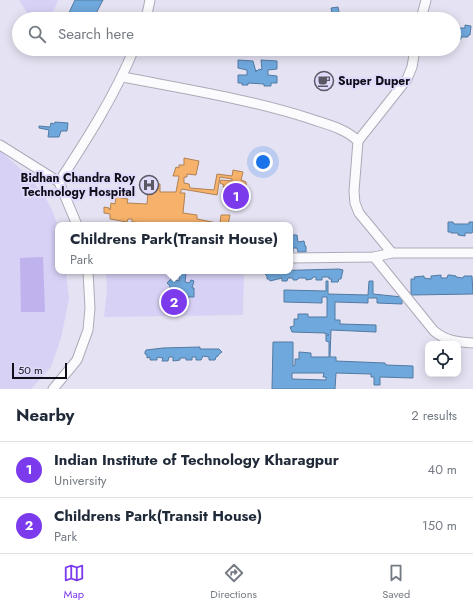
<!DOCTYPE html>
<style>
body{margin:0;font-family:Jost,sans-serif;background:#f2f2f3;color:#1f2937}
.controls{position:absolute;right:12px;bottom:12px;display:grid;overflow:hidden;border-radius:8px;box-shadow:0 2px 10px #0003}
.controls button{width:36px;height:36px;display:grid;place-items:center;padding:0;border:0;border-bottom:1px solid #e0e1e3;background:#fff;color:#1f2937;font:20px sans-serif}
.scale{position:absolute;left:12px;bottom:10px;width:55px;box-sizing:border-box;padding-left:4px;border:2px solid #100e19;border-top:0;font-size:11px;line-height:14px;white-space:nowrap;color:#100e19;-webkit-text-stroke:3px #e0dafb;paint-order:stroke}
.you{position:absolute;left:263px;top:162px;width:14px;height:14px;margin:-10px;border:3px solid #fff;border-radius:50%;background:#1a73e8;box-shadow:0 0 0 6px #1a73e833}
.badge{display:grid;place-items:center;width:26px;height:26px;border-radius:50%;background:#7c3aed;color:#fff;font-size:13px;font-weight:700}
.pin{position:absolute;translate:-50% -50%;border:2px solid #fff;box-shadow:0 1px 4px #0006}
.popup{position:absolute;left:55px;top:222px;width:238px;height:52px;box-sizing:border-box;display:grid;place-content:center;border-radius:8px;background:#fff;filter:drop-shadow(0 1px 3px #0005);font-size:13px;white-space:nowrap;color:#747a83}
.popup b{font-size:15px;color:#1f2937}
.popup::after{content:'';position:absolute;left:50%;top:100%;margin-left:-8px;border:8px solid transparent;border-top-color:#fff}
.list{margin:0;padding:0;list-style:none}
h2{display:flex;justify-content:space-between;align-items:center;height:52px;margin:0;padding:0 16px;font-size:17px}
h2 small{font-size:13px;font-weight:400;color:#747a83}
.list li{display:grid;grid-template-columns:26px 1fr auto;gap:12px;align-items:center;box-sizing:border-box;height:56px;padding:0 16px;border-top:1px solid #e0e1e3}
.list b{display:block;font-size:15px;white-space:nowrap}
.list p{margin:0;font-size:13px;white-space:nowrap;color:#747a83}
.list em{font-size:13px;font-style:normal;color:#747a83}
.icon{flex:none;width:22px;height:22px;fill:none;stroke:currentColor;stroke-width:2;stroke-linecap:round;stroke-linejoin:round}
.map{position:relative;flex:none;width:473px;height:389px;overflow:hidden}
.search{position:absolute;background:#fff;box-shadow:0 2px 10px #0003;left:12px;right:12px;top:12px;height:44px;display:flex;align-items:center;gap:10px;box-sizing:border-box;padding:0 14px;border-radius:22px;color:#747a83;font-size:15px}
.sheet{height:164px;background:#fff}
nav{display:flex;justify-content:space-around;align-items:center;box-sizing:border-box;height:56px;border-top:1px solid #e0e1e3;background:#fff;font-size:11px;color:#747a83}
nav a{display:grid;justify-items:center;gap:2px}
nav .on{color:#7c3aed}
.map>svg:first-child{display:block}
.green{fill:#d8d1f6}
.water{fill:#bfb2ed}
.schools{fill:#6fa8dc;stroke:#527aa2;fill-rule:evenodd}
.health{fill:#f6b26b;stroke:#b18152}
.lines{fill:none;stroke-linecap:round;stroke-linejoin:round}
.minor-casing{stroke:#adaab8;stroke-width:11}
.minor{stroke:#fbfbfd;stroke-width:9}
.labels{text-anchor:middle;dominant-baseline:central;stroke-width:4;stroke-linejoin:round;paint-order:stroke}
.poi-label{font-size:12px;font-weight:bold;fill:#100e19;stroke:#e0dafb;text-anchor:start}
</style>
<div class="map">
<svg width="473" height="389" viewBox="0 0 473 389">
<rect width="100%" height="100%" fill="#e5e2f3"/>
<g class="green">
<path d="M 19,0 L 58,0 L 50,19 L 31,19 Z"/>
<path d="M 0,151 C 25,172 51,195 58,228 C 60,241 58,257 58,271 L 66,271 L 69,299 L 61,338 L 51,367 L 31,389 L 0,389 Z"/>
<path d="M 106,271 L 244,271 L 243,315 L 104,317 L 107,290 Z"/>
</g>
<path class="water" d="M 43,257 L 45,312 L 21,312 L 20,258 Z"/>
<g class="schools">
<path d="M 75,0 L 103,0 L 93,19 L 66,19 Z"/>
<path d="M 338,7 L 340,17 L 351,17 L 351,19 L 323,19 L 323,14 L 332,13 L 331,8 Z"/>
<path d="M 465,25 L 471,26 L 470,35 L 468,35 L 468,37 L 461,37 L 461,39 L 454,39 L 454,28 L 465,28 Z"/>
<path d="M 238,60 L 253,61 L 256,72 L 256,70 L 257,71 L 259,69 L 262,70 L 261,60 L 277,61 L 277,69 L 268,70 L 268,75 L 277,76 L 277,83 L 271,83 L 271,86 L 264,86 L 264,84 L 248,83 L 248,85 L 242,85 L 242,83 L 238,83 L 238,75 L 247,75 L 247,70 L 238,68 Z"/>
<path d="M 55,122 L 68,123 L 67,131 L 61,131 L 59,137 L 48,137 L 49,130 L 39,128 L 39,126 L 50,127 L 51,123 L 54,124 Z"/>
<path d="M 448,222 L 453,222 L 454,224 L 469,224 L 469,222 L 473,222 L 473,231 L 472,233 L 465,233 L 465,236 L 458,235 L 458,233 L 451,233 L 451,232 L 448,232 Z"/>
<path d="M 290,235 L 297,235 L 298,242 L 304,241 L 305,246 L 306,246 L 306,252 L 298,252 L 297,248 L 293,248 L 293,252 L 290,252 Z"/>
<path d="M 339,269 L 343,270 L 341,279 L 339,279 L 338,282 L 331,282 L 332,279 L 329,279 L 329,277 L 322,277 L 322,280 L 316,280 L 316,277 L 313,277 L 312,279 L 306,280 L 306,278 L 299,278 L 297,280 L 293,280 L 293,278 L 288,278 L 287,281 L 282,281 L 282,278 L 270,281 L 269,279 L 267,279 L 267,276 L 264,273 L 264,271 Z"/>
<path d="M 180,272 L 186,273 L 185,282 L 189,283 L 191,280 L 194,281 L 192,288 L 194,288 L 194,297 L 188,297 L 187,301 L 176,301 L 177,296 L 172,297 L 172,294 L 169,293 L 170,286 L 167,283 L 171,279 L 179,281 Z"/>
<path d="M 441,275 L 441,278 L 447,278 L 448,275 L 450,275 L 456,276 L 456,277 L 463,278 L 464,276 L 472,276 L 473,294 L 411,295 L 411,279 L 415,279 L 414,277 L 424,276 L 424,278 L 431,279 L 431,276 Z"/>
<path d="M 326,281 L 328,281 L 328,294 L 368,295 L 369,281 L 373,281 L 373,294 L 402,297 L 402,304 L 377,303 L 377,298 L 368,298 L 368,303 L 335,302 L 335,320 L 340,320 L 340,324 L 376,325 L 376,332 L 331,330 L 330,357 L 336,357 L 336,361 L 385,363 L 386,365 L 413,366 L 413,378 L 380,377 L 380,385 L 374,385 L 374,377 L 371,377 L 371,374 L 336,373 L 335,389 L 272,389 L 273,342 L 293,342 L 293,366 L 295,365 L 295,359 L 299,359 L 299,352 L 311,353 L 311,357 L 329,357 L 329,342 L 326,341 L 326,335 L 329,335 L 328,334 L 325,334 L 325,333 L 292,332 L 290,327 L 294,326 L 294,319 L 298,319 L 298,314 L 308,314 L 308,317 L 327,317 L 327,297 L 322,297 L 322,303 L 284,302 L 284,290 L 326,291 ZM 292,373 L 324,373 L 323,377 L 326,377 L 326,380 L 292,379 Z"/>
<path d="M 200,347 L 200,349 L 219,349 L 222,352 L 219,354 L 218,356 L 216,357 L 215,360 L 209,360 L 209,357 L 203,356 L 201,360 L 196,360 L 196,357 L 192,357 L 192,360 L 186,360 L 186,358 L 180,358 L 180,360 L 173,361 L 173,357 L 169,357 L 168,361 L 162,361 L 163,358 L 157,357 L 157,360 L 150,360 L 150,357 L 147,358 L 147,355 L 145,354 L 145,352 L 146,350 L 163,348 Z"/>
</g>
<path class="health" d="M 184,158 L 199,161 L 196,175 L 187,174 L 187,177 L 184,177 L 184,183 L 189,184 L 190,188 L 214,190 L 217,174 L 232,176 L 233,170 L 243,172 L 241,180 L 246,182 L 246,190 L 223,187 L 224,185 L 220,183 L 221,180 L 232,181 L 232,179 L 220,177 L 217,195 L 182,189 L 180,193 L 185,193 L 183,213 L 197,215 L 197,219 L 217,223 L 220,223 L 221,215 L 230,215 L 228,225 L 168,225 L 132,222 L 132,219 L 128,219 L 127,222 L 110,219 L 110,214 L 104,213 L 104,207 L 109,208 L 110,210 L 111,203 L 115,204 L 116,197 L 128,199 L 127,203 L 147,204 L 149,182 L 160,184 L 160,192 L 176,192 L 179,176 L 173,176 L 176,167 L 179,168 L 179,165 L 184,165 Z"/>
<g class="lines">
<g class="minor-casing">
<g id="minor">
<path d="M 146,19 L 150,0"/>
<path d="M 421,19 L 426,0"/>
<path d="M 123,77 C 185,89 248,99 308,118 C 325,124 345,128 358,141"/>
<path d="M 0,145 L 59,182 L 77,225"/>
<path d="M 59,182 C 87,139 114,97 134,49"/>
<path d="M 392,253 L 359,213 L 355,203 L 354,191 L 358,141 L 407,79 L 412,67 L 415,49"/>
<path d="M 374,257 L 434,331 C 446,341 458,342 473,343"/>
<path d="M 290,258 L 374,257 L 392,253 L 473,253"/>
<path d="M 53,389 L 77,360 L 88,330 L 90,308 L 88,271"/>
</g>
</g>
<use href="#minor" class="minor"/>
</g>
<defs>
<g id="cafe-ring" transform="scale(1)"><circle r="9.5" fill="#e0dafb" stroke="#5b5865" stroke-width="1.5"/><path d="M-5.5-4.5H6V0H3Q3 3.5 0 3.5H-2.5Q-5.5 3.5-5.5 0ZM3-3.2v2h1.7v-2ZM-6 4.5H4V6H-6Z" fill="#5b5865"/></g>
<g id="hospital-ring" transform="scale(1)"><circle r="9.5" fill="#e0dafb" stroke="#5b5865" stroke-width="1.5"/><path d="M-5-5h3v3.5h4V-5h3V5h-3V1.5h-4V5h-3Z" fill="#5b5865"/></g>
</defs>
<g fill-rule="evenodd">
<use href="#cafe-ring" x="324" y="81"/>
<use href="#hospital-ring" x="149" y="185"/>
</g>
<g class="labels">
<g class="poi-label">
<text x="338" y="81">Super Duper</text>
<text x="135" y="178" text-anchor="end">Bidhan Chandra Roy<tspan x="135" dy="14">Technology Hospital</tspan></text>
</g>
</g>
</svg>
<div class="controls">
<button><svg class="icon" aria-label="locate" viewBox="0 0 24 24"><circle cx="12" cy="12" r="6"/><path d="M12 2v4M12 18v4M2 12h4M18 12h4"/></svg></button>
</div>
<div class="scale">50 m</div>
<div class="you"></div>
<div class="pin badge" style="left:236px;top:196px">1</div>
<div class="pin badge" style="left:174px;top:302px">2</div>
<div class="popup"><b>Childrens Park(Transit House)</b>Park</div>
<div class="search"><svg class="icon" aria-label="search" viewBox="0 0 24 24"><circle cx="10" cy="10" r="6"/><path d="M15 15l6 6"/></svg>Search here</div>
</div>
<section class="sheet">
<h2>Nearby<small>2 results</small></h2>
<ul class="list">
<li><span class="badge">1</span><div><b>Indian Institute of Technology Kharagpur</b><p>University</p></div><em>40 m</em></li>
<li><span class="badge">2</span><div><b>Childrens Park(Transit House)</b><p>Park</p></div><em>150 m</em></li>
</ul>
</section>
<nav>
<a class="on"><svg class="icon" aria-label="map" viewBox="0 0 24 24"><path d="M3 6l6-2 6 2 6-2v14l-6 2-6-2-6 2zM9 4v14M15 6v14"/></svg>Map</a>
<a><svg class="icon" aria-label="directions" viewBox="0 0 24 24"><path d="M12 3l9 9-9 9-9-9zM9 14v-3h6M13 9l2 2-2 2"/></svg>Directions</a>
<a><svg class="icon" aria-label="saved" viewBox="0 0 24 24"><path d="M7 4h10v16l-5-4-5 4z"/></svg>Saved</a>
</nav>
